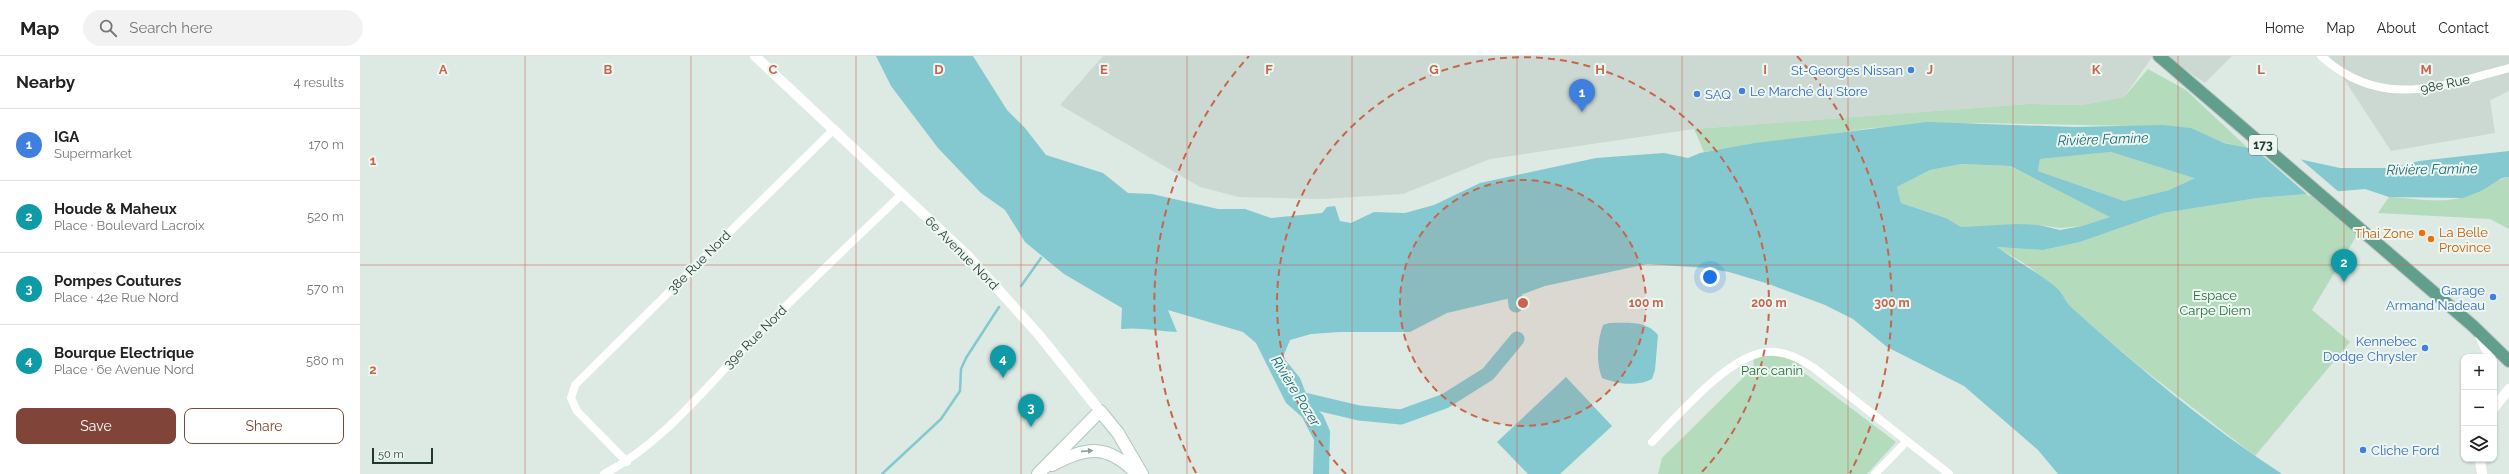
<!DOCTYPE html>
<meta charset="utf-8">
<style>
body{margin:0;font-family:Raleway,sans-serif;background:#f2f2f2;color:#222}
.controls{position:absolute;right:12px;bottom:12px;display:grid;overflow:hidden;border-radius:8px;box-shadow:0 1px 3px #0004}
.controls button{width:36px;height:36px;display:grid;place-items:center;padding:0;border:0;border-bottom:1px solid #e0e0e0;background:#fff;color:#222;font:20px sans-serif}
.scale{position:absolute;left:12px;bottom:10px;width:61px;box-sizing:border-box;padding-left:4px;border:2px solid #1f3830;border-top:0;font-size:11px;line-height:14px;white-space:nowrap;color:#1f3830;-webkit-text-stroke:3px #edf6f1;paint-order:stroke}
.you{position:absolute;left:1350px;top:221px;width:14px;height:14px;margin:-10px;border:3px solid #fff;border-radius:50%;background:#1a73e8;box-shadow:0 0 0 6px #1a73e833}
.badge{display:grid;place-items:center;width:26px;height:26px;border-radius:50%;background:#804538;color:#fff;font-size:13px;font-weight:700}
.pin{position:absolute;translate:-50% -33px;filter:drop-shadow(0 1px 2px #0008)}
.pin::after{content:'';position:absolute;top:21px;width:14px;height:12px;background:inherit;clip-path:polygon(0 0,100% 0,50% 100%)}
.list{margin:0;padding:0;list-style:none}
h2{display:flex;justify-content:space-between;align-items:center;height:52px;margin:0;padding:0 16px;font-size:17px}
h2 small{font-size:13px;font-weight:400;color:#767676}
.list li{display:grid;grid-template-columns:26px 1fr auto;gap:12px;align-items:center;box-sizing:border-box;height:72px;padding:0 16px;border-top:1px solid #e0e0e0}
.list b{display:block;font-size:15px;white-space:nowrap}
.list p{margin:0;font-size:13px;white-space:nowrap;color:#767676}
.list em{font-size:13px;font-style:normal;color:#767676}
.actions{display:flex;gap:8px;padding:12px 16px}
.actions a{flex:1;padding:9px 0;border:1px solid #804538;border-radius:8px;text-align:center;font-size:14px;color:#804538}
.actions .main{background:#804538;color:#fff}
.icon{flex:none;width:22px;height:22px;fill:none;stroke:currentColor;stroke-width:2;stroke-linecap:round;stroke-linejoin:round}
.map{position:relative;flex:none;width:2149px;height:418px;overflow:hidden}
header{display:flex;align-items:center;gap:24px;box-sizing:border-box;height:56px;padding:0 20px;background:#fff;border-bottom:1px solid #e0e0e0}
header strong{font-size:19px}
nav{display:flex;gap:22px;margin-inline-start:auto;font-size:14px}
.search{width:280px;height:36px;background:#f2f2f2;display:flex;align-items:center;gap:10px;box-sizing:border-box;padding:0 14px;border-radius:22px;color:#767676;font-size:15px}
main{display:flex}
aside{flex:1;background:#fff}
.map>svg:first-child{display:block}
.built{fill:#cbd9d2}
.green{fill:#b5dbbd}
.water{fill:#84c8d0;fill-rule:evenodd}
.pier{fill:#dde9e3}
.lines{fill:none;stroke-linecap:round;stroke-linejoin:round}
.stream{stroke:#84c8d0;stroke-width:2.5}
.river{stroke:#84c8d0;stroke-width:15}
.secondary-casing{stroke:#b0c9bf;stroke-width:14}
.primary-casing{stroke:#bcc3c1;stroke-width:14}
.minor{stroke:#fff;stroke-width:8}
.tertiary{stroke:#fff;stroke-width:10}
.secondary{stroke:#fff;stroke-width:12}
.primary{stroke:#619f8c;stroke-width:12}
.oneway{fill:#8f9c98}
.grid{fill:none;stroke:#c8654b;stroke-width:1;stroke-opacity:0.55}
.ring{fill:none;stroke:#c8654b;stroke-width:2;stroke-dasharray:7 5}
.shop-dot{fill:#3f7fe0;stroke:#edf6f1;stroke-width:1.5}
.food-dot{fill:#e8710a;stroke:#edf6f1;stroke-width:1.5}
.labels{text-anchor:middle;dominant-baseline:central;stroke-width:4;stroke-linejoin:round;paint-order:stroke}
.shield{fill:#edf6f1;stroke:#5d716a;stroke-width:1}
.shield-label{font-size:12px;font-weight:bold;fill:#1f3830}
.shop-label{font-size:13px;fill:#366cbe;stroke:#edf6f1;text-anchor:end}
.street-label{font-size:13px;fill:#1f3830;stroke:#edf6f1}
.food-label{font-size:13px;fill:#c56008;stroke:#edf6f1;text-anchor:start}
.park-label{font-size:13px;fill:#296f40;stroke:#edf6f1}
.water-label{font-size:14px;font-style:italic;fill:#1a6a74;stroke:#edf6f1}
.grid-label{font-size:13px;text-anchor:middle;font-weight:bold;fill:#c8654b;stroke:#edf6f1;stroke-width:4;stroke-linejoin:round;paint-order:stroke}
.centre{fill:#c8654b;stroke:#edf6f1;stroke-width:2}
.ring-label{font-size:12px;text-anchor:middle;font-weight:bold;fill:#c8654b;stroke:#edf6f1;stroke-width:4;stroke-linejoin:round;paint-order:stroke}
</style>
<header>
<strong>Map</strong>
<div class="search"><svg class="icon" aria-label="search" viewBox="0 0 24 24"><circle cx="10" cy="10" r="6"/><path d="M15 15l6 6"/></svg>Search here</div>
<nav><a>Home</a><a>Map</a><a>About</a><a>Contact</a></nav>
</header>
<main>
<aside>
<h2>Nearby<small>4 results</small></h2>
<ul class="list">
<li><span class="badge" style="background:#3f7fe0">1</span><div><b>IGA</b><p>Supermarket</p></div><em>170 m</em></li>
<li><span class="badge" style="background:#0f9aa8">2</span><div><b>Houde &amp; Maheux</b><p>Place · Boulevard Lacroix</p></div><em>520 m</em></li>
<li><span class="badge" style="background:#0f9aa8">3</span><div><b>Pompes Coutures</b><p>Place · 42e Rue Nord</p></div><em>570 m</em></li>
<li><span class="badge" style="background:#0f9aa8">4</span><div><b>Bourque Electrique</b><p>Place · 6e Avenue Nord</p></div><em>580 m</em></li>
</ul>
<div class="actions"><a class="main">Save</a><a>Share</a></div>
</aside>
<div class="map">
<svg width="2149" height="418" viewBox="0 0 2149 418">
<rect width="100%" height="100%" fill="#dde9e3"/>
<g class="built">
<path d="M 743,0 L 1793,0 L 1764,41 L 1722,49 L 1668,48 L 1334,73 L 1130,103 L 1043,138 L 960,143 L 879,141 L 840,131 L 700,49 Z"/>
<path d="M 1805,0 L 1872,0 L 1845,27 Z"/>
<path d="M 1969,0 L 2149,0 L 2149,35 L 2130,44 L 2135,77 L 2031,95 Z"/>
</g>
<g class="green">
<path d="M 1788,13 L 1826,34 L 1890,94 L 1859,85 L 1824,71 L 1619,67 L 1512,72 L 1344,96 L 1334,73 L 1668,48 L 1722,49 L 1764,41 Z"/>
<path d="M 1751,96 L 1835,122 L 1809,134 L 1764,145 L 1678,115 L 1680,103 Z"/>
<path d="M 1602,108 L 1649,110 L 1751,161 L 1722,170 L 1700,172 L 1679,169 L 1601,171 L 1586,162 L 1541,147 L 1537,131 L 1570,114 Z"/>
<path d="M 2149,121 L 2149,173 L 2130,163 L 2018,157 L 2029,141 C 2052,142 2082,148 2104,141 C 2120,136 2133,124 2149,121 Z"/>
<path d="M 1958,137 L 2000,174 L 1952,254 L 1990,286 L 1895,400 L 1779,310 L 1711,252 L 1700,235 L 1667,209 L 1636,191 L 1683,194 L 1720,186 L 1803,157 L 1898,142 Z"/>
<path d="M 1407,295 L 1445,306 L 1439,313 L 1536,386 L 1507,418 L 1298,418 L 1302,402 L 1394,311 L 1393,299 Z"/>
</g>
<g class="water">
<path d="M 516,0 L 613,0 L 647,54 L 665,72 L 686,99 L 743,117 L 768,137 L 792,138 L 858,153 L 885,153 L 911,162 L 962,157 L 967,151 L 975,150 L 980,165 L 991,167 L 1014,156 L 1045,157 L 1074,149 L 1120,127 L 1236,102 L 1304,97 L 1328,102 L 1340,97 L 1395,87 L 1567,66 L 1714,71 L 1803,69 L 1831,72 L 1864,87 L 1980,112 L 2031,112 L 2059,105 L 2149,95 L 2149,121 L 2142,122 L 2121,135 L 2103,142 L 2029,141 L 2005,133 L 1898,142 L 1803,157 L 1720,186 L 1683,194 L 1637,191 C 1657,206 1680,217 1699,234 C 1704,240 1707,248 1713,253 C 1779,312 1848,370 1922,418 L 1698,418 L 1678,394 L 1604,330 L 1527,291 L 1493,263 L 1465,249 L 1409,228 L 1369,216 L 1346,212 L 1287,208 L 1185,230 L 1155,241 L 1087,257 L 1050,276 L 980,276 L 951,278 L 930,284 L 923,301 L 940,322 L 949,345 L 963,359 L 970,375 L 969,418 L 953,418 L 954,384 L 942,361 L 926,347 L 896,287 L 883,276 L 808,254 L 817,276 C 798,275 780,271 761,273 L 762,252 L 704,218 L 665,186 L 645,154 L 621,137 L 578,92 L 531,30 ZM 1751,96 L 1834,122 L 1835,122 L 1809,134 L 1764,145 L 1678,115 L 1680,103 ZM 1602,108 L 1650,110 L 1750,161 L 1722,170 L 1700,174 L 1679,169 L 1657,168 L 1601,171 L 1586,162 L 1541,147 L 1537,131 L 1570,114 Z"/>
<path d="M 1249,267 C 1267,267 1286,264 1298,279 L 1295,314 L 1292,323 C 1277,331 1257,328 1242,322 C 1236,307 1237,285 1243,269 Z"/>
<path d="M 1206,321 L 1252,370 L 1200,418 L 1168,418 L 1137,386 Z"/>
</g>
<path class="pier" d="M 1894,92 L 1938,101 L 1980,137 L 1949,140 Z"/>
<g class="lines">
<g class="stream">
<path d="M 661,230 L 681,202"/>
<path d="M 522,418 L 581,363 L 600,335 L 601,313 L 606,302 L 639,251"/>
</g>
<g class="river">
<path d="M 1155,241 L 1156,249"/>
<path d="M 940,343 L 999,357 L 1041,361 L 1085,345 L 1128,318 L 1157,283"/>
</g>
<g class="secondary-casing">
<g id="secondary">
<path d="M 692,409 C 727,390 748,388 777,418"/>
<path d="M 678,418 L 740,355 L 758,377 L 782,418"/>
</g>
</g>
<g class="primary-casing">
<path id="primary" d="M 1799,0 L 2113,270 L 2149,305"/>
</g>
<g class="minor">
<path d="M 1961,0 C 2022,55 2080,30 2149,12"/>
<path d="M 1292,386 C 1319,359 1368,300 1406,296 C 1424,294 1440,303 1454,312 L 1589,418"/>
<path d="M 267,406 L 217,355 L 211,342 L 215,329 L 474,73"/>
<path d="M 244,418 C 302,388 345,332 390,286 C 439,236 491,187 542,138"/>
<path d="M 1515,418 L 1547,385"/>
</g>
<g class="tertiary">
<path d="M 395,0 L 609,201 L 679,279 L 740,355"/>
<path d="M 2120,280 L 2130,301"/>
<path d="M 2134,352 L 2149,333"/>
<path d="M 2120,403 L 2122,418"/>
</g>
<use href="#secondary" class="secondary"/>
<use href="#primary" class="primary"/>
</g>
<defs><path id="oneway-solid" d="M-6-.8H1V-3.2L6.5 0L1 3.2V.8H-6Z"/></defs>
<use class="oneway" href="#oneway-solid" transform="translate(727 395) rotate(-4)"/>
<path class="grid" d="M 165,0 L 165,418M 331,0 L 331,418M 496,0 L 496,418M 661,0 L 661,418M 827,0 L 827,418M 992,0 L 992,418M 1157,0 L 1157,418M 1322,0 L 1322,418M 1488,0 L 1488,418M 1653,0 L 1653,418M 1818,0 L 1818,418M 1984,0 L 1984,418M 0,209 L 2149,209"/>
<circle cx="1163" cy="247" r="123" fill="#c8654b" fill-opacity=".12"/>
<g class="ring">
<circle cx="1163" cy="247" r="123"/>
<path d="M986 418A246 246 0 1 1 1340 418"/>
<path d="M836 417A369 369 0 0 1 889 0M1437 0A369 369 0 0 1 1490 417"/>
</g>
<g class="shop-dot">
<circle cx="1551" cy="14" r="4"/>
<circle cx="1382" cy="35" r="4"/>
<circle cx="1337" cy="38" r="4"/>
<circle cx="2133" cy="241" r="4"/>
<circle cx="2065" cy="292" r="4"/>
<circle cx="2003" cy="394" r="4"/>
</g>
<g class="food-dot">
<circle cx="2062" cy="177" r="4"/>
<circle cx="2071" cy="183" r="4"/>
</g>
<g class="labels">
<rect class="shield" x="1889" y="79" width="28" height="20" rx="3"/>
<g class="shield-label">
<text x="1903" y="89">173</text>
</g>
<g class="shop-label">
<text x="1543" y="14">St-Georges Nissan</text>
<text x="1390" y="35" text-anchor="start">Le Marché du Store</text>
<text x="1345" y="38" text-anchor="start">SAQ</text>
<text x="2125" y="234">Garage<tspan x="2125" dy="15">Armand Nadeau</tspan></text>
<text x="2057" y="285">Kennebec<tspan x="2057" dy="15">Dodge Chrysler</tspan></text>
<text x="2011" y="394" text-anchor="start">Cliche Ford</text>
</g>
<g class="street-label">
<text transform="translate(2085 28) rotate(-12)">98e Rue</text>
<text transform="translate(602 197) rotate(45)">6e Avenue Nord</text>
<text transform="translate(339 206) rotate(-45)">38e Rue Nord</text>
<text transform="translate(395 281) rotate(-45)">39e Rue Nord</text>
</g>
<g class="food-label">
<text x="2079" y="176">La Belle<tspan x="2079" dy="15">Province</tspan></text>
<text x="2054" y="177" text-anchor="end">Thai Zone</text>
</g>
<g class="park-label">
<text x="1855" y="239">Espace<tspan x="1855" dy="15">Carpe Diem</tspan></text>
<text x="1412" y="314">Parc canin</text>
</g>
<g class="water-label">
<text transform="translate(1743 83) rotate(-2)">Rivière Famine</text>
<text transform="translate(2072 113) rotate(-1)">Rivière Famine</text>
<text transform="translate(936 335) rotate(58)">Rivière Pozer</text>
</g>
</g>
<g class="grid-label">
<text x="83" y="18">A</text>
<text x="248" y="18">B</text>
<text x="413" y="18">C</text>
<text x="579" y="18">D</text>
<text x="744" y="18">E</text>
<text x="909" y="18">F</text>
<text x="1074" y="18">G</text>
<text x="1240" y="18">H</text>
<text x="1405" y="18">I</text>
<text x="1570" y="18">J</text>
<text x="1736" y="18">K</text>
<text x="1901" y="18">L</text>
<text x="2066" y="18">M</text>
<text x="13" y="109">1</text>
<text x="13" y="318">2</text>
</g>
<circle cx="1163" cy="247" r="6" class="centre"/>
<g class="ring-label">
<text x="1286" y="251">100 m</text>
<text x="1409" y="251">200 m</text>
<text x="1532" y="251">300 m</text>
</g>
</svg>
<div class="controls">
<button>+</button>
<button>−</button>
<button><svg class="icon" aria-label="layers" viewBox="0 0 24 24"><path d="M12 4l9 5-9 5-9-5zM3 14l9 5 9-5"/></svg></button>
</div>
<div class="scale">50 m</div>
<div class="you"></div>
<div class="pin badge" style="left:1222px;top:56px;background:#3f7fe0">1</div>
<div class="pin badge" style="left:1984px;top:226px;background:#0f9aa8">2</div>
<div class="pin badge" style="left:671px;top:371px;background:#0f9aa8">3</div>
<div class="pin badge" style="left:643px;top:322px;background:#0f9aa8">4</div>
</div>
</main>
